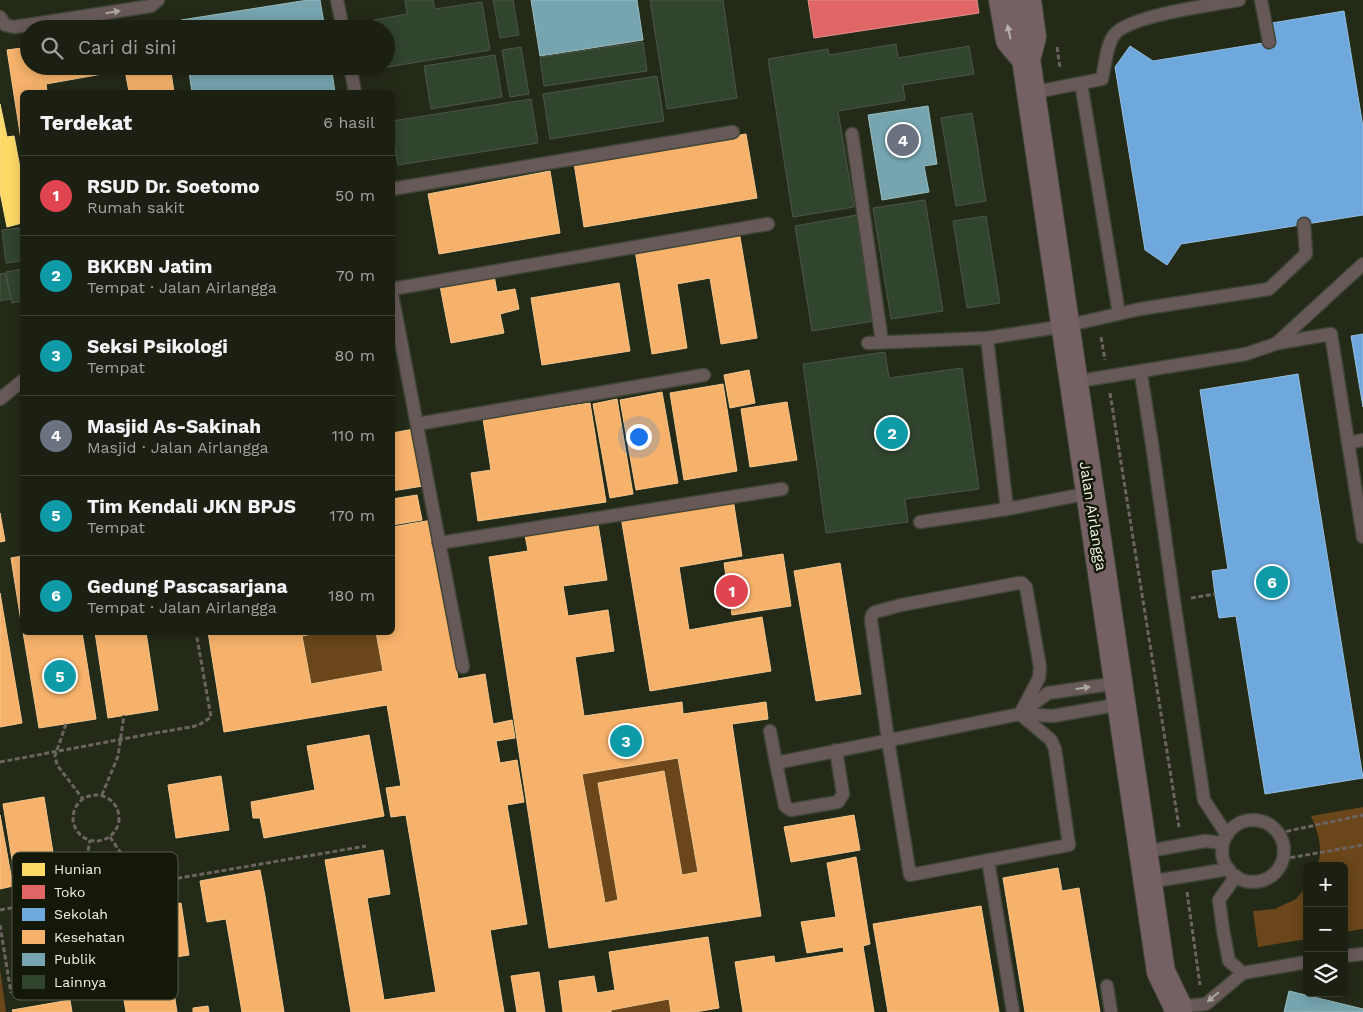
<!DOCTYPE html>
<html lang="id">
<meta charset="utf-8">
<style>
body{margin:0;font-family:"Work Sans",sans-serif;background:#24281b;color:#f1f3f6}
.controls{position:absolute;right:15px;bottom:15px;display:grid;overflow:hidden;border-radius:8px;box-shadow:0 2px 12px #0003}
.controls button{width:45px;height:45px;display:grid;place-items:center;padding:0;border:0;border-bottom:1px solid #393e32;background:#1b2012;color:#f1f3f6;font:25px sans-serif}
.you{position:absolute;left:638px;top:436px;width:18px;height:18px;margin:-12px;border:4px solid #fff;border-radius:50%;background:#1a73e8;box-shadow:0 0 0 8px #1a73e833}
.badge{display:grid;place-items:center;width:32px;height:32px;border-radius:50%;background:#db2777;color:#fff;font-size:16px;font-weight:700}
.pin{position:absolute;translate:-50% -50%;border:2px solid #fff;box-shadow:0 1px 5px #0006}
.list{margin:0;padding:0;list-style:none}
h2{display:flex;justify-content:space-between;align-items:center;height:65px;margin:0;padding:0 20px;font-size:21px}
h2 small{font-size:16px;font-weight:400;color:#a0a39f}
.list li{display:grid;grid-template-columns:32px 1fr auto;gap:15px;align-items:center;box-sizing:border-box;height:80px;padding:0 20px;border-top:1px solid #393e32}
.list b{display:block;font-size:19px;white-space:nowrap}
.list p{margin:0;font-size:16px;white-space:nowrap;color:#a0a39f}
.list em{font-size:16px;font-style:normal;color:#a0a39f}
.icon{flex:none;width:28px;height:28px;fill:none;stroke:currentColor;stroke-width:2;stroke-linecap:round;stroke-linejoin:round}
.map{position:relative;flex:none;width:1363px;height:1012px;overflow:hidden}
.search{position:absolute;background:#1b2012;box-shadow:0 2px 12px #0003;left:20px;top:20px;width:375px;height:55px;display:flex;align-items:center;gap:12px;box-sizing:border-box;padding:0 18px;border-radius:28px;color:#a0a39f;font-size:19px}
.panel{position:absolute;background:#1b2012;box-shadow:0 2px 12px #0003;left:20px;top:90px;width:375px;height:545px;border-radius:8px}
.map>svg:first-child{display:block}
.green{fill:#6a461a}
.homes{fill:#ffd966;stroke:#f9e18b}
.shops{fill:#e06666;stroke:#e4918b}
.schools{fill:#6fa8dc;stroke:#94bfde}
.health{fill:#f6b26b;stroke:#f3c68e;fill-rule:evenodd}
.public{fill:#76a5af;stroke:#99bdbe}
.building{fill:#31442e;stroke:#4d5547}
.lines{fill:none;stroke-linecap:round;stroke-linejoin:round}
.service-casing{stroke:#3f4536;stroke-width:15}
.secondary-casing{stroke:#3f4536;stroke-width:30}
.path{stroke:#6b6460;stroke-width:3;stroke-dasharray:5 2.5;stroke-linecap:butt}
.service{stroke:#685959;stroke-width:12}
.secondary{stroke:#756164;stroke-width:28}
.path-bridge{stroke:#6b6460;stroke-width:3;stroke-dasharray:5 2.5;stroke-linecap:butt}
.oneway{fill:#aaa79d}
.oneway2{fill:#b6b2a9}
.labels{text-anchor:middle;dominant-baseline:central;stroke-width:5;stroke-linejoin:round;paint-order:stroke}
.street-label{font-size:15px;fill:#ecf5e1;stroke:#131809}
.key{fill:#131809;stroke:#545a4a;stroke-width:1}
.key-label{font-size:14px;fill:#ecf5e1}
</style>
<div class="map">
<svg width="1363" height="1012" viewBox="0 0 1363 1012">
<rect width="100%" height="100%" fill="#242a18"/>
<g class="green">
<path d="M 322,633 L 376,633 L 383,671 L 311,684 L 302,636 Z"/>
<path d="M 678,758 L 698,872 L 682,875 L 664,772 L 599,783 L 618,900 L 605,903 L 582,774 Z"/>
<path d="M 1363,807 L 1363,929 L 1344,932 L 1344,866 L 1317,866 C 1324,849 1318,832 1311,816 Z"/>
<path d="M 1307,886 L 1307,939 L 1258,947 L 1253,911 L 1275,909 L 1296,899 Z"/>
<path d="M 0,970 L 6,1012 L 0,1012 Z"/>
<path d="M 669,999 L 671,1012 L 611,1012 L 611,1010 Z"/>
</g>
<path class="homes" d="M 0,104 L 7,137 L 14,136 L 22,178 L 22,223 L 7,227 L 0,192 Z"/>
<path class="shops" d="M 808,0 L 977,0 L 979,13 L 814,38 Z"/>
<g class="schools">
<path d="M 1344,11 L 1363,127 L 1363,215 L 1181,244 L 1167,265 L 1145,250 L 1115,67 L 1130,46 L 1153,61 L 1275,41 L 1272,23 Z"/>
<path d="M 1363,334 L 1363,407 L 1351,336 Z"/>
<path d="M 1298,374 L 1363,778 L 1265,794 L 1236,616 L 1219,618 L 1215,594 L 1212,571 L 1228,569 L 1200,390 Z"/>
</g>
<g class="health">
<path d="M 164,25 L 164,29 L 141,29 Z"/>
<path d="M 29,47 L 29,66 L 170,66 L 174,92 L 129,92 L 125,70 L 46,84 L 47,92 L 22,92 L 22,146 L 7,50 Z"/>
<path d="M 746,134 L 757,198 L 584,227 L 574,163 Z"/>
<path d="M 550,171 L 560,233 L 439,254 L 428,194 Z"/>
<path d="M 739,231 L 757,338 L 721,344 L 710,278 L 677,284 L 687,348 L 652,354 L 635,250 Z"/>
<path d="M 494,275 L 497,292 L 515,289 L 519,309 L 500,314 L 504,333 L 451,343 L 440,286 Z"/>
<path d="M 619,283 L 630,351 L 542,365 L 531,298 Z"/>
<path d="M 749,370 L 755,403 L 730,408 L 724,375 Z"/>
<path d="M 723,384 L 737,471 L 684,480 L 670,393 Z"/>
<path d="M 662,392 L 678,483 L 636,490 L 620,400 Z"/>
<path d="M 617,399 L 633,494 L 610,498 L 593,404 Z"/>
<path d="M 787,402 L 797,460 L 750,467 L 741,409 Z"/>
<path d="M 590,403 L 606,502 L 478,521 L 471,473 L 491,470 L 483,419 Z"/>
<path d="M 414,429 L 423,486 L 392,491 L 392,433 Z"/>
<path d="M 417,495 L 422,520 L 392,525 L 392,499 Z"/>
<path d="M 733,499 L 742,556 L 679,567 L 689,630 L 762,617 L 771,671 L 650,691 L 621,517 Z"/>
<path d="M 0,513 L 5,541 L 0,542 Z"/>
<path d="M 432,520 L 458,679 L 485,674 L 493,724 L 512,720 L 515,738 L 496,741 L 500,763 L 517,760 L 524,802 L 507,805 L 527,924 L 490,930 L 504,1012 L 351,1012 L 325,860 L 383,850 L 390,894 L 367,898 L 384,1000 L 436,992 L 406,815 L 391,817 L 386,788 L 401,786 L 387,705 L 224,732 L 208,632 L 322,632 L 302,636 L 311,684 L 383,671 L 376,632 L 392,632 L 392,527 Z"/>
<path d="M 598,524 L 607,580 L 563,586 L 568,616 L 608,610 L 614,651 L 575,657 L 584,716 L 682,702 L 683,714 L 766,702 L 768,719 L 732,724 L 761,916 L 549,948 L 489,557 L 528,551 L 525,535 ZM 678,758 L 698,872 L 682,875 L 664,771 L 598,783 L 618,900 L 605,903 L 582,774 Z"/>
<path d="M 783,554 L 791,606 L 732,615 L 724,563 Z"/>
<path d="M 22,556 L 22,628 L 11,558 Z"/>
<path d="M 840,563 L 861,694 L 816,701 L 794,571 Z"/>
<path d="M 0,593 L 22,723 L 0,727 Z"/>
<path d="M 23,632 L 82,632 L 96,719 L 39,728 Z"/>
<path d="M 95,632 L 146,632 L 158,710 L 108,718 Z"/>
<path d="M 369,735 L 384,816 L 264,838 L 260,818 L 253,818 L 251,802 L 315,790 L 307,746 Z"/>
<path d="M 221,776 L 229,830 L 176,838 L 168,785 Z"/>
<path d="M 44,797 L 57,877 L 16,884 L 3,804 Z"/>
<path d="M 0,815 L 13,886 L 0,889 Z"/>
<path d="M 854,815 L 860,850 L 791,862 L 784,827 Z"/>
<path d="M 856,857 L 870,944 L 863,946 L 874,1012 L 743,1012 L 735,962 L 774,956 L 775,963 L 844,952 L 843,947 L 807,953 L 801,922 L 836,917 L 827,863 Z"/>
<path d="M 1058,868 L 1062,891 L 1079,888 L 1100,1012 L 1025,1012 L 1003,878 Z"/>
<path d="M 260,870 L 265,896 L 284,1012 L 242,1012 L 226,919 L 207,922 L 200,881 Z"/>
<path d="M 181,903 L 189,955 L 129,964 L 121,912 Z"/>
<path d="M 981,906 L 999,1012 L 888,1012 L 873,924 Z"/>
<path d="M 708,937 L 719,1008 L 695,1012 L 671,1012 L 669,999 L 611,1010 L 611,1012 L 563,1012 L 559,981 L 594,976 L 597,993 L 615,990 L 609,952 Z"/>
<path d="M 169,962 L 177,1012 L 126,1012 L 119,971 Z"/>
<path d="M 539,972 L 545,1012 L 517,1012 L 511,976 Z"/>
<path d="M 70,1000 L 72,1012 L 13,1012 L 12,1010 Z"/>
<path d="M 208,1006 L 209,1012 L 193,1012 L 193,1008 Z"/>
</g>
<g class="public">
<path d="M 308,0 L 320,0 L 325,29 L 182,29 L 181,20 Z"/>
<path d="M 531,0 L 637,0 L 643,40 L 540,56 Z"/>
<path d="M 188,66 L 331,66 L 335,92 L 192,92 Z"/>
<path d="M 928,106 L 937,164 L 924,166 L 929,192 L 882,200 L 868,115 Z"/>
<path d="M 1289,991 L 1363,1009 L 1363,1012 L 1284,1012 Z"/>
</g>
<g class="building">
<path d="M 405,0 L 433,0 L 435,9 L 482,2 L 490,50 L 382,68 L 381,66 L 386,66 L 386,29 L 375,29 L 374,20 L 407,14 Z"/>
<path d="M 493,0 L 513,0 L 519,35 L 500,38 Z"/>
<path d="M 650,0 L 723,0 L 737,98 L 667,109 Z"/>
<path d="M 643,42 L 647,71 L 544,86 L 540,57 Z"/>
<path d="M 896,44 L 898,58 L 969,46 L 974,74 L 903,85 L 905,100 L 838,111 L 854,207 L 793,217 L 768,59 L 828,49 L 829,55 Z"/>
<path d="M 521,47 L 529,94 L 510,97 L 502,50 Z"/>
<path d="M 495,55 L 502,97 L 431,109 L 424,66 Z"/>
<path d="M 657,76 L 664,121 L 550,139 L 543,94 Z"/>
<path d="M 531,99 L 538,143 L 398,165 L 392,132 L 392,121 Z"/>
<path d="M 972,113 L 986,201 L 956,206 L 941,118 Z"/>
<path d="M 925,200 L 943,311 L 891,319 L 873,208 Z"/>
<path d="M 857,215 L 875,321 L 812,331 L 795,226 Z"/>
<path d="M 986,216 L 1000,303 L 967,308 L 953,221 Z"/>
<path d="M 20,228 L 22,245 L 22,261 L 6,263 L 2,230 Z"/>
<path d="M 22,269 L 22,301 L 12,303 L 6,272 Z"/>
<path d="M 5,273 L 11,299 L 0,301 L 0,274 Z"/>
<path d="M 885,352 L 889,378 L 962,368 L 979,489 L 905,499 L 908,522 L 826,533 L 803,364 Z"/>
</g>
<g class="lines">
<g class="service-casing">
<g id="service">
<path d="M 337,0 L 343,29"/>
<path d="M 1261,0 L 1269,42"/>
<path d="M 0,17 L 5,25 L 14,27 L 151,6 L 158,0"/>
<path d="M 350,66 L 355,92"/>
<path d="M 1081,83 L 1119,314"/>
<path d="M 1031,93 L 1102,79 C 1105,66 1106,46 1114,35 C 1129,15 1213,5 1239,0"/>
<path d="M 852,134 L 882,342"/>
<path d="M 392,189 L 733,132"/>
<path d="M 392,289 L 768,224"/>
<path d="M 392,294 L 463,667"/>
<path d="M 987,338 L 1065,326 L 1140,309 L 1269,289 L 1306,254 L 1304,224"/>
<path d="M 868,343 L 987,338 L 1007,509 L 1090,493"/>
<path d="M 1277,343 L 1363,264"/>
<path d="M 1141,374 L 1152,444 L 1174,601 L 1204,800 L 1227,835"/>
<path d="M 1073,382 L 1246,354 L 1278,343 L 1331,334 L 1363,537"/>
<path d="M 0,399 L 22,381"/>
<path d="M 417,424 L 704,375"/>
<path d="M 1348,443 L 1363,440"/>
<path d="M 920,522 L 1007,509"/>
<path d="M 439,543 L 782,489"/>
<path d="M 1019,583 L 1022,583 L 1026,587 L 1040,667 L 1039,678 L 1020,714 L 1051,740 L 1055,749 L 1069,845 L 910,875 L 888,740 L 871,620 L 872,615 L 875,612 L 901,605 Z"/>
<path d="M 1024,711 L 1048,693 L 1118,683"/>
<path d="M 770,731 L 776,763 L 1020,714 L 1053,716 L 1121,704"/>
<path d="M 776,763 L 785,806 L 791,810 L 838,802 L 843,794 L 836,750"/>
<circle cx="1253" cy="851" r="31"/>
<path d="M 1143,852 L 1205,841 L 1223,843"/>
<path d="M 988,860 L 1013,1012"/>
<path d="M 1236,876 L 1219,900 L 1223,930 L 1229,961 L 1243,973"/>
<path d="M 1148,882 L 1229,869"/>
<path d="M 1344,956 L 1363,954"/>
<path d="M 1107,986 L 1111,1012"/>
<path d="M 1178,1007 L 1206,1004 L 1243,973 L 1307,962"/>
</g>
</g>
<g class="secondary-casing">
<g id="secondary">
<path d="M 1003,0 L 1010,40 L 1026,59"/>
<path d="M 1027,0 L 1032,37 L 1026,59 L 1161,972 L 1178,1007 L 1178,1012"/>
</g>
</g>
<g class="path">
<path d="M 1057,47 L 1060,68"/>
<path d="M 1101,337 L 1105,360"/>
<path d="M 1110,393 L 1179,827"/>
<path d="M 1191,598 L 1215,594"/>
<path d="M 66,724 L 55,756 L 57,765 L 83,799"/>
<path d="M 155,733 L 191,727 L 199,725 L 211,717 L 196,632"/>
<path d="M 102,795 L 118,756 L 124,715"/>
<circle cx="96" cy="818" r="23"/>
<path d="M 1279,833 L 1363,815"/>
<path d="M 110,837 L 142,884"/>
<path d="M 1283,859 L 1363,845"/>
<path d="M 1187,892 L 1200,985"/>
<path d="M 80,895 L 90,840"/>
<path d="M 0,910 L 80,895 L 366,846"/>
<path d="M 0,925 L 11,993"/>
</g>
<use href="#service" class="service"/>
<use href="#secondary" class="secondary"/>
<path class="path-bridge" d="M 0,762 L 155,733"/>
</g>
<defs><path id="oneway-solid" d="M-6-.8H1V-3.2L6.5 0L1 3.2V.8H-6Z" transform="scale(1.25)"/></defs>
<g class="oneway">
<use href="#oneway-solid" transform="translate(113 12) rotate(-9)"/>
<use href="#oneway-solid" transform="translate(1083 688) rotate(-8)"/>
<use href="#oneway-solid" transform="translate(1213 997) rotate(140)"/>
</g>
<use class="oneway2" href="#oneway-solid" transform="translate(1009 32) rotate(-102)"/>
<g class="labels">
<g class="street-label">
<text transform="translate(1093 516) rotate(81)">Jalan Airlangga</text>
</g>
</g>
<rect x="12" y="852" width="166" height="148" rx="8" class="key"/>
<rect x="22" y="863" width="23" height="13" fill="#ffd966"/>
<rect x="22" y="885" width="23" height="14" fill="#e06666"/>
<rect x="22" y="908" width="23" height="13" fill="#6fa8dc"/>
<rect x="22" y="930" width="23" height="14" fill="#f6b26b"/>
<rect x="22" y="953" width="23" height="13" fill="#76a5af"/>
<rect x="22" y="975" width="23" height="14" fill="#31442e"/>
<g class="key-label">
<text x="54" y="874">Hunian</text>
<text x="54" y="897">Toko</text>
<text x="54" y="919">Sekolah</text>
<text x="54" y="942">Kesehatan</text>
<text x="54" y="964">Publik</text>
<text x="54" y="987">Lainnya</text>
</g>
</svg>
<div class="controls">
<button>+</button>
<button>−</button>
<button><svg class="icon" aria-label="layers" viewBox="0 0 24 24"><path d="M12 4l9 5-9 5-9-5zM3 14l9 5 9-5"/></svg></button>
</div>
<div class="you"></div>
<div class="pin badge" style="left:732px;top:591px;background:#e0444e">1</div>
<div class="pin badge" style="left:892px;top:433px;background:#0f9aa8">2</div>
<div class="pin badge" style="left:626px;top:741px;background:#0f9aa8">3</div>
<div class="pin badge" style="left:903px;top:140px;background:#6b7280">4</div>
<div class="pin badge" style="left:60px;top:676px;background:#0f9aa8">5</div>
<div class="pin badge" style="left:1272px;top:582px;background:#0f9aa8">6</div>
<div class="search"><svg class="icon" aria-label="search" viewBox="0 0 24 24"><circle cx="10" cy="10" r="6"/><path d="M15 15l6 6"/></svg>Cari di sini</div>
<section class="panel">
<h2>Terdekat<small>6 hasil</small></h2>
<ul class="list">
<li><span class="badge" style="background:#e0444e">1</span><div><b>RSUD Dr. Soetomo</b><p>Rumah sakit</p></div><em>50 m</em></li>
<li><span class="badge" style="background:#0f9aa8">2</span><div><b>BKKBN Jatim</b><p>Tempat · Jalan Airlangga</p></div><em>70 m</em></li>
<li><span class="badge" style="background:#0f9aa8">3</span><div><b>Seksi Psikologi</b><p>Tempat</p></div><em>80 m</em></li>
<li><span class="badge" style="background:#6b7280">4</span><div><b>Masjid As-Sakinah</b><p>Masjid · Jalan Airlangga</p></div><em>110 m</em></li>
<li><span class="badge" style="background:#0f9aa8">5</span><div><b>Tim Kendali JKN BPJS</b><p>Tempat</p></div><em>170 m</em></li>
<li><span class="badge" style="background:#0f9aa8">6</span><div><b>Gedung Pascasarjana</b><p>Tempat · Jalan Airlangga</p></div><em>180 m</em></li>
</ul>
</section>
</div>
